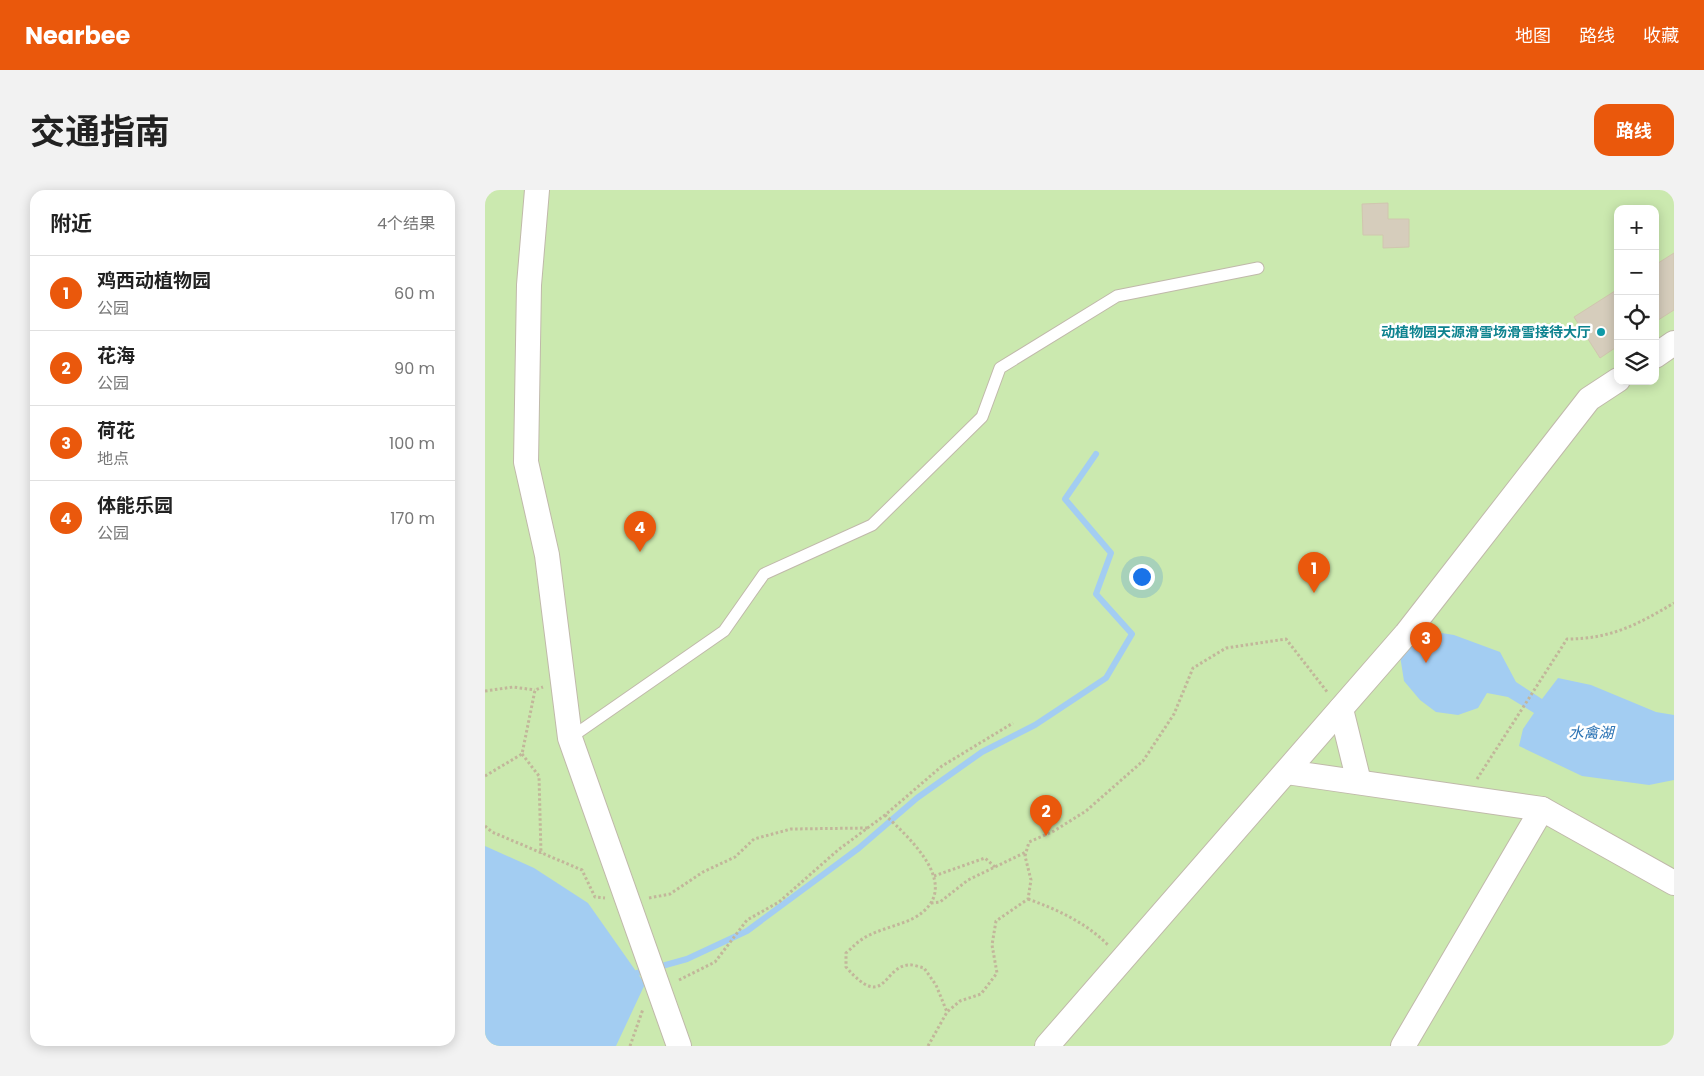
<!DOCTYPE html>
<html lang="zh">
<meta charset="utf-8">
<style>
body{margin:0;font-family:Poppins,"Noto Sans SC",sans-serif;background:#f2f2f2;color:#222}
.controls{position:absolute;right:15px;top:15px;display:grid;overflow:hidden;border-radius:10px;box-shadow:0 2px 12px #0003}
.controls button{width:45px;height:45px;display:grid;place-items:center;padding:0;border:0;border-bottom:1px solid #e0e0e0;background:#fff;color:#222;font:25px sans-serif}
.you{position:absolute;left:656px;top:386px;width:18px;height:18px;margin:-12px;border:4px solid #fff;border-radius:50%;background:#1a73e8;box-shadow:0 0 0 8px #1a73e833}
.badge{display:grid;place-items:center;width:32px;height:32px;border-radius:50%;background:#ea580c;color:#fff;font-size:16px;font-weight:700}
.pin{position:absolute;translate:-50% -41px;filter:drop-shadow(0 1px 2px #0008)}
.pin::after{content:'';position:absolute;top:26px;width:18px;height:15px;background:inherit;clip-path:polygon(0 0,100% 0,50% 100%)}
.list{margin:0;padding:0;list-style:none}
h2{display:flex;justify-content:space-between;align-items:center;height:65px;margin:0;padding:0 20px;font-size:21px}
h2 small{font-size:16px;font-weight:400;color:#767676}
.list li{display:grid;grid-template-columns:32px 1fr auto;gap:15px;align-items:center;box-sizing:border-box;height:75px;padding:0 20px;border-top:1px solid #e0e0e0}
.list b{display:block;font-size:19px;white-space:nowrap}
.list p{margin:0;font-size:16px;white-space:nowrap;color:#767676}
.list em{font-size:16px;font-style:normal;color:#767676}
.icon{flex:none;width:28px;height:28px;fill:none;stroke:currentColor;stroke-width:2;stroke-linecap:round;stroke-linejoin:round}
.map{position:relative;flex:none;width:1189px;height:856px;overflow:hidden;border-radius:15px}
header{display:flex;align-items:center;gap:30px;box-sizing:border-box;height:70px;padding:0 25px;background:#ea580c;color:#fff}
header strong{font-size:24px}
nav{display:flex;gap:28px;margin-inline-start:auto;font-size:18px}
.intro{display:flex;align-items:center;justify-content:space-between;box-sizing:border-box;height:120px;padding:0 30px}
h1{margin:0;font-size:35px}
.button{padding:12px 22px;border-radius:15px;background:#ea580c;color:#fff;font-size:18px;font-weight:700}
main{display:flex;gap:30px;padding:0 30px}
aside{flex:1;background:#fff;border-radius:15px;box-shadow:0 2px 12px #0003}
.map>svg:first-child{display:block}
.green{fill:#cbe9af;fill-rule:evenodd}
.water{fill:#a3cdf2}
.lines{fill:none;stroke-linecap:round;stroke-linejoin:round}
.stream{stroke:#a3cdf2;stroke-width:6}
.building{fill:#d6cdbc;stroke:#d1c6af}
.service-casing{stroke:#c0b9aa;stroke-width:13}
.minor-casing{stroke:#c0b9aa;stroke-width:26}
.path{stroke:#c2b69a;stroke-width:3;stroke-dasharray:2.5 2.5;stroke-linecap:butt}
.service{stroke:#fff;stroke-width:11}
.minor{stroke:#fff;stroke-width:24}
.culture-dot{fill:#0f9aa8;stroke:#fff;stroke-width:2}
.labels{text-anchor:middle;dominant-baseline:central;stroke-width:5;stroke-linejoin:round;paint-order:stroke}
.culture-label{font-size:14px;font-weight:bold;fill:#0d838f;stroke:#fff;text-anchor:end}
.water-label{font-size:15px;font-style:italic;fill:#2d74b5;stroke:#fff}
</style>
<header>
<strong>Nearbee</strong>
<nav><a>地图</a><a>路线</a><a>收藏</a></nav>
</header>
<div class="intro"><h1>交通指南</h1><a class="button">路线</a></div>
<main>
<aside>
<h2>附近<small>4个结果</small></h2>
<ul class="list">
<li><span class="badge">1</span><div><b>鸡西动植物园</b><p>公园</p></div><em>60 m</em></li>
<li><span class="badge">2</span><div><b>花海</b><p>公园</p></div><em>90 m</em></li>
<li><span class="badge">3</span><div><b>荷花</b><p>地点</p></div><em>100 m</em></li>
<li><span class="badge">4</span><div><b>体能乐园</b><p>公园</p></div><em>170 m</em></li>
</ul>
</aside>
<div class="map">
<svg width="1189" height="856" viewBox="0 0 1189 856">
<rect width="100%" height="100%" fill="#f4f1e7"/>
<path class="green" d="M 0,0 L 1189,0 L 1189,856 L 0,856 ZM 1133,19 L 1170,19 L 1170,191 L 1133,191 Z"/>
<g class="water">
<path d="M 938,440 L 969,445 L 1015,462 L 1031,492 L 1057,509 L 1073,488 L 1106,495 L 1171,522 L 1189,525 L 1189,590 L 1164,595 L 1097,586 L 1034,556 L 1038,539 L 1049,523 L 1023,507 L 1002,503 L 993,518 L 973,525 L 951,522 L 935,510 L 919,491 L 915,466 Z"/>
<path d="M 0,656 L 49,678 L 103,713 L 160,794 L 131,856 L 0,856 Z"/>
</g>
<g class="lines">
<path class="stream" d="M 152,783 L 202,769 L 262,741 L 374,658 L 432,608 L 497,562 L 550,535 L 621,488 L 647,444 L 611,404 L 626,363 L 580,309 L 611,264"/>
</g>
<g class="building">
<path d="M 903,13 L 903,29 L 924,29 L 924,57 L 898,58 L 898,45 L 878,45 L 877,14 Z"/>
<path d="M 1189,63 L 1189,120 L 1170,132 L 1170,75 Z"/>
<path d="M 1133,99 L 1133,156 L 1115,168 L 1089,127 Z"/>
</g>
<g class="lines">
<g class="service-casing">
<path id="service" d="M 85,548 L 239,441 L 279,384 L 387,335 L 497,227 L 515,178 L 632,106 L 773,78"/>
</g>
<g class="minor-casing">
<g id="minor">
<path d="M 52,0 L 44,95 L 41,272 L 62,365 L 85,548 L 194,856"/>
<path d="M 1170,166 L 1189,153"/>
<path d="M 856,519 L 874,592"/>
<path d="M 802,582 L 1057,619 L 1189,693"/>
<path d="M 562,856 L 921,444 L 1104,209 L 1133,190"/>
<path d="M 918,856 L 1057,619"/>
</g>
</g>
<g class="path">
<path d="M 0,501 L 28,497 L 50,500"/>
<path d="M 37,564 L 54,586 L 56,664"/>
<path d="M 0,586 L 37,564 L 50,500 L 58,497"/>
<path d="M 992,589 L 1082,449 C 1125,449 1152,435 1189,413"/>
<path d="M 400,625 C 427,650 480,699 429,728 C 413,736 394,739 379,748 C 372,752 367,758 361,763 L 361,777 C 400,822 398,777 423,775 C 427,774 434,777 439,778 L 451,795 L 462,822"/>
<path d="M 0,636 L 7,642 L 97,680 L 110,707 L 120,708"/>
<path d="M 449,686 L 500,668 L 510,677"/>
<path d="M 164,708 L 185,704 L 218,682 L 250,667 L 269,649 L 306,639 L 383,638"/>
<path d="M 543,709 C 573,720 600,732 623,755"/>
<path d="M 446,713 L 455,712 L 483,690 L 541,662"/>
<path d="M 194,790 L 230,772 L 262,730 L 294,712 L 353,660 L 400,625 L 457,576 L 528,533"/>
<path d="M 145,856 L 158,819"/>
<path d="M 443,856 L 462,822 L 475,811 L 496,804 L 512,783 L 507,755 L 511,731 L 543,709 L 546,690 L 540,666 L 544,652 L 569,641 L 601,621 L 658,571 L 689,524 L 708,478 L 741,458 L 801,449 L 843,503"/>
</g>
<use href="#service" class="service"/>
<use href="#minor" class="minor"/>
</g>
<circle class="culture-dot" cx="1116" cy="142" r="5"/>
<g class="labels">
<g class="culture-label">
<text x="1106" y="142">动植物园天源滑雪场滑雪接待大厅</text>
</g>
<g class="water-label">
<text x="1106" y="542">水禽湖</text>
</g>
</g>
</svg>
<div class="controls">
<button>+</button>
<button>−</button>
<button><svg class="icon" aria-label="locate" viewBox="0 0 24 24"><circle cx="12" cy="12" r="6"/><path d="M12 2v4M12 18v4M2 12h4M18 12h4"/></svg></button>
<button><svg class="icon" aria-label="layers" viewBox="0 0 24 24"><path d="M12 4l9 5-9 5-9-5zM3 14l9 5 9-5"/></svg></button>
</div>
<div class="you"></div>
<div class="pin badge" style="left:829px;top:403px">1</div>
<div class="pin badge" style="left:561px;top:646px">2</div>
<div class="pin badge" style="left:941px;top:473px">3</div>
<div class="pin badge" style="left:155px;top:362px">4</div>
</div>
</main>
